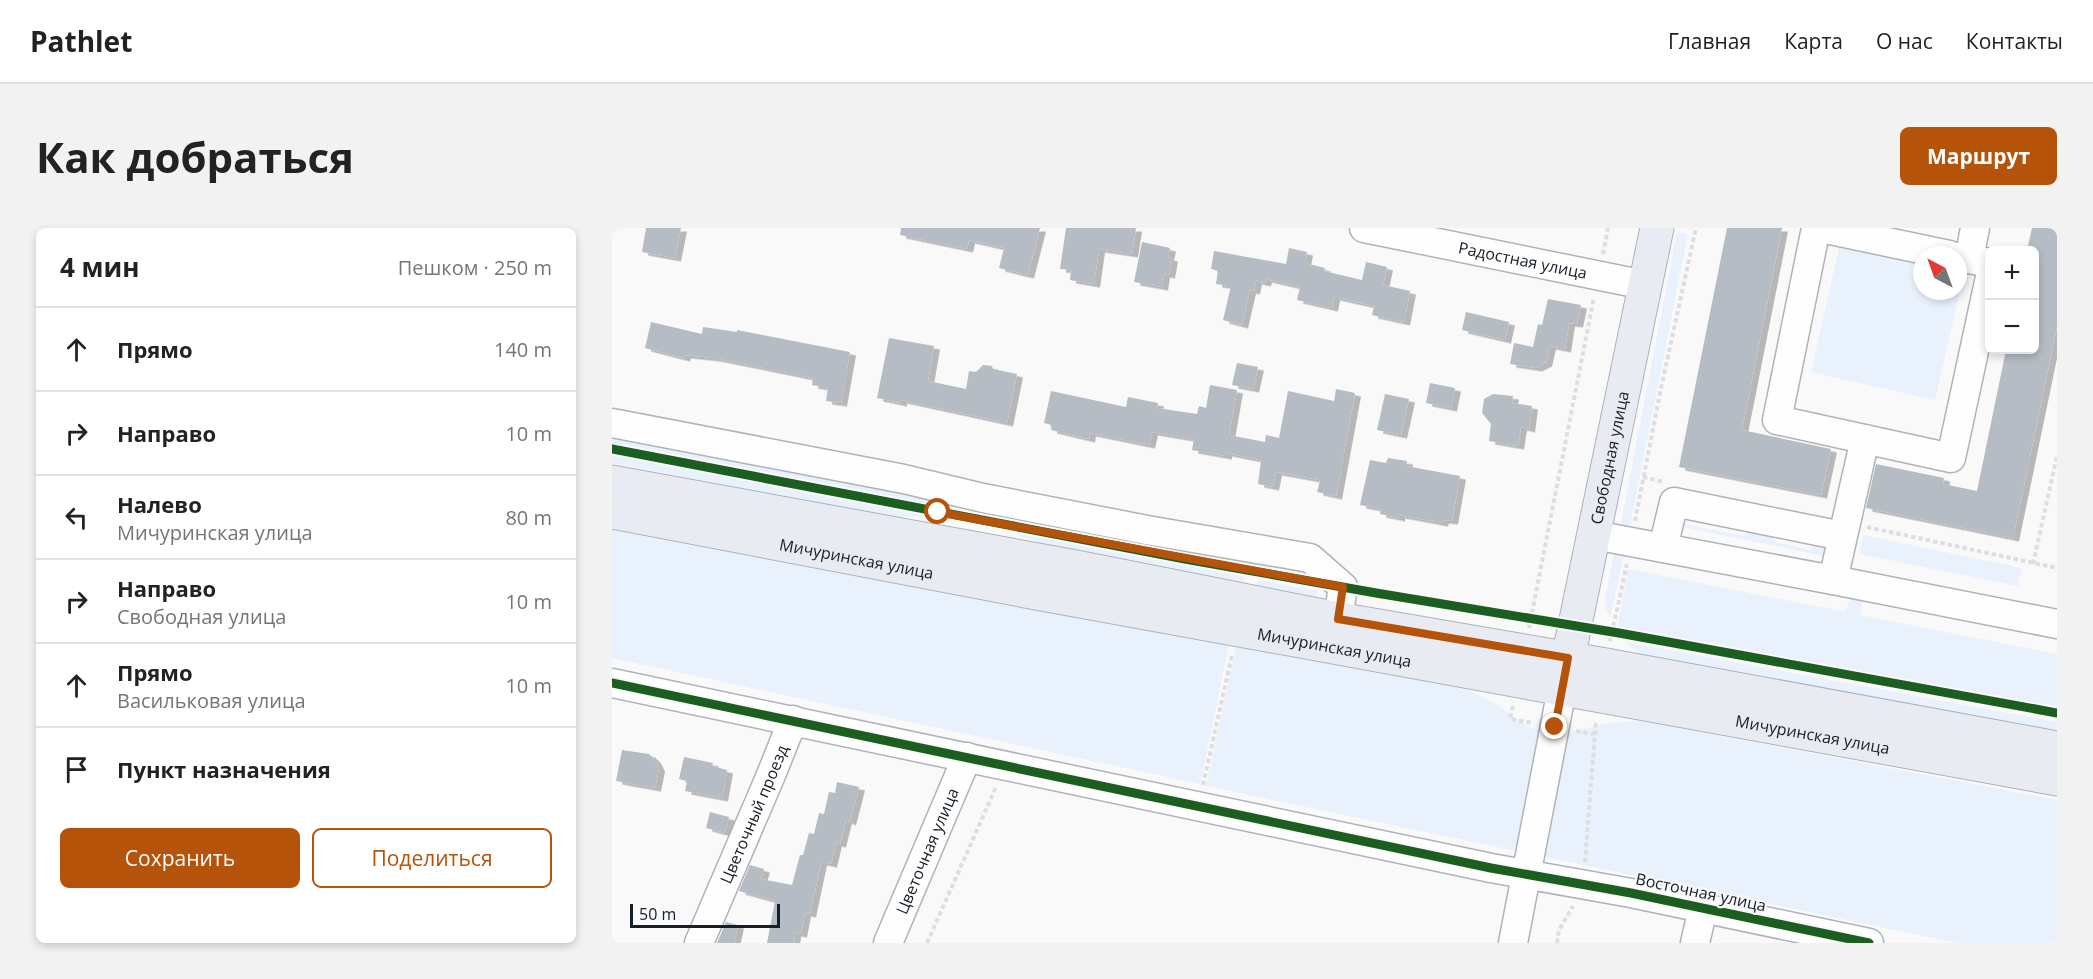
<!DOCTYPE html>
<html lang="ru">
<meta charset="utf-8">
<style>
body{margin:0;font-family:"Open Sans",sans-serif;background:#f2f2f2;color:#222}
.controls{position:absolute;right:18px;top:18px;display:grid;overflow:hidden;border-radius:9px;box-shadow:0 3px 9px #0003}
.controls button{width:54px;height:54px;display:grid;place-items:center;padding:0;border:0;border-bottom:2px solid #e0e0e0;background:#fff;color:#222;font:30px sans-serif}
.compass{position:absolute;left:1301px;top:18px;width:54px;height:54px;border-radius:50%;background:#fff;box-shadow:0 3px 9px #0003;rotate:319deg}
.scale{position:absolute;left:18px;bottom:15px;width:150px;box-sizing:border-box;padding-left:6px;border:3px solid #161e28;border-top:0;font-size:16px;line-height:21px;white-space:nowrap;color:#161e28;-webkit-text-stroke:4px #f9f9f9;paint-order:stroke}
.stop{position:absolute;width:18px;height:18px;margin:-14px;border:4px solid #b45309;border-radius:50%;background:#fff}
.stop.end{background:#b45309;border-color:#fff;box-shadow:0 2px 6px #0008}
.list{margin:0;padding:0;list-style:none}
h2{display:flex;justify-content:space-between;align-items:center;height:78px;margin:0;padding:0 24px;font-size:26px}
h2 small{font-size:20px;font-weight:400;color:#767676}
.list li{display:grid;grid-template-columns:39px 1fr auto;gap:18px;align-items:center;box-sizing:border-box;height:84px;padding:0 24px;border-top:2px solid #e0e0e0}
.list b{display:block;font-size:22px;white-space:nowrap}
.list p{margin:0;font-size:20px;white-space:nowrap;color:#767676}
.list em{font-size:20px;font-style:normal;color:#767676}
.actions{display:flex;gap:12px;padding:18px 24px}
.actions a{flex:1;padding:14px 0;border:2px solid #b45309;border-radius:9px;text-align:center;font-size:21px;color:#b45309}
.actions .main{background:#b45309;color:#fff}
.icon{flex:none;width:33px;height:33px;fill:none;stroke:currentColor;stroke-width:2;stroke-linecap:round;stroke-linejoin:round}
.map{position:relative;flex:none;width:1445px;height:715px;overflow:hidden;border-radius:9px}
header{display:flex;align-items:center;gap:36px;box-sizing:border-box;height:84px;padding:0 30px;background:#fff;border-bottom:2px solid #e0e0e0}
header strong{font-size:28px}
nav{display:flex;gap:33px;margin-inline-start:auto;font-size:21px}
.intro{display:flex;align-items:center;justify-content:space-between;box-sizing:border-box;height:144px;padding:0 36px}
h1{margin:0;font-size:42px}
.button{padding:15px 27px;border-radius:9px;background:#b45309;color:#fff;font-size:21px;font-weight:700}
main{display:flex;gap:36px;padding:0 36px}
aside{flex:1;background:#fff;border-radius:9px;box-shadow:0 3px 9px #0003}
.map>svg:first-child{display:block}
.green{fill:#e8f1fc}
.building{fill:#b6bcc4;filter:url(#shadow)}
.lines{fill:none;stroke-linecap:round;stroke-linejoin:round}
.minor-casing{stroke:#afb3b8;stroke-width:31}
.major-casing{stroke:#aab2bc;stroke-width:35}
.path{stroke:#dededf;stroke-width:4;stroke-dasharray:4.5 3;stroke-linecap:butt}
.minor{stroke:#fefefe;stroke-width:28}
.major{stroke:#e8ecf2;stroke-width:33}
.cycleway-casing{stroke:#f9f9f9;stroke-width:13}
.cycleway{stroke:#1b5e20;stroke-width:9}
.route{stroke:#b45309;stroke-width:8}
.labels{text-anchor:middle;dominant-baseline:central;stroke-width:4.5;stroke-linejoin:round;paint-order:stroke}
.street-label{font-size:16px;fill:#161e28;stroke:#f9f9f9}
</style>
<header>
<strong>Pathlet</strong>
<nav><a>Главная</a><a>Карта</a><a>О нас</a><a>Контакты</a></nav>
</header>
<div class="intro"><h1>Как добраться</h1><a class="button">Маршрут</a></div>
<main>
<aside>
<h2>4 мин<small>Пешком · 250 m</small></h2>
<ul class="list">
<li><svg class="icon" aria-label="ahead" viewBox="0 0 24 24"><path d="M12 20V5M6 11l6-6 6 6"/></svg><div><b>Прямо</b></div><em>140 m</em></li>
<li><svg class="icon" aria-label="right" viewBox="0 0 24 24"><path d="M7 20v-9h11M14 6l5 5-5 5"/></svg><div><b>Направо</b></div><em>10 m</em></li>
<li><svg class="icon" aria-label="left" viewBox="0 0 24 24"><path d="M17 20v-9H6M10 6l-5 5 5 5"/></svg><div><b>Налево</b><p>Мичуринская улица</p></div><em>80 m</em></li>
<li><svg class="icon" aria-label="right" viewBox="0 0 24 24"><path d="M7 20v-9h11M14 6l5 5-5 5"/></svg><div><b>Направо</b><p>Свободная улица</p></div><em>10 m</em></li>
<li><svg class="icon" aria-label="ahead" viewBox="0 0 24 24"><path d="M12 20V5M6 11l6-6 6 6"/></svg><div><b>Прямо</b><p>Васильковая улица</p></div><em>10 m</em></li>
<li><svg class="icon" aria-label="arrive" viewBox="0 0 24 24"><path d="M6 21V4h12l-3 4 3 4H6"/></svg><div><b>Пункт назначения</b></div></li>
</ul>
<div class="actions"><a class="main">Сохранить</a><a>Поделиться</a></div>
</aside>
<div class="map">
<svg width="1445" height="715" viewBox="0 0 1445 715">
<defs>
<filter id="shadow"><feDropShadow dx="6" dy="3.5" stdDeviation="0" flood-color="#0004"/></filter>
</defs>
<rect width="100%" height="100%" fill="#f9f9f9"/>
<g class="green">
<path d="M 1065,4 L 1076,6 L 1016,307 L 1007,306 Z"/>
<path d="M 1229,12 L 1310,30 L 1310,63 L 1346,63 L 1346,38 L 1353,40 L 1323,172 L 1199,144 Z"/>
<path d="M 0,206 L 335,272 L 333,283 L 0,218 Z"/>
<path d="M 0,225 L 329,288 L 283,289 L 0,235 Z"/>
<path d="M 398,283 L 698,341 L 709,351 L 395,294 Z"/>
<path d="M 1066,295 L 1132,308 L 1136,301 L 1161,306 L 1162,314 L 1199,322 L 1201,314 L 1212,309 L 1217,329 L 1066,298 Z"/>
<path d="M 0,302 L 617,417 L 588,556 L 0,430 Z"/>
<path d="M 399,304 L 633,349 L 631,357 L 455,325 Z"/>
<path d="M 1251,307 L 1410,340 L 1406,358 L 1248,326 Z"/>
<path d="M 1004,316 L 1014,317 L 998,390 L 993,378 L 993,370 Z"/>
<path d="M 1016,341 L 1234,384 L 1238,367 L 1251,370 L 1248,387 L 1445,426 L 1445,485 L 1007,405 L 1005,401 Z"/>
<path d="M 646,352 L 707,363 L 703,369 L 699,370 L 645,360 Z"/>
<path d="M 1014,414 L 1445,494 L 1445,506 L 1038,430 L 1022,422 Z"/>
<path d="M 624,419 L 854,461 L 884,476 L 914,497 L 933,506 L 953,505 L 997,495 L 1031,493 L 1445,572 L 1445,715 L 1345,715 L 594,558 Z"/>
</g>
<g class="building">
<path d="M 34,0 L 69,0 L 63,30 L 30,24 Z"/>
<path d="M 289,0 L 428,0 L 416,47 L 387,40 L 392,20 L 357,12 L 355,21 L 288,7 Z"/>
<path d="M 454,0 L 524,0 L 520,26 L 487,21 L 482,56 L 458,52 L 459,42 L 448,41 Z"/>
<path d="M 1115,0 L 1170,0 L 1130,202 L 1219,221 L 1209,267 L 1067,239 Z"/>
<path d="M 1420,0 L 1445,0 L 1445,98 L 1401,310 L 1254,280 L 1264,236 L 1332,250 L 1331,256 L 1365,263 L 1394,122 L 1422,122 L 1422,22 L 1415,22 Z"/>
<path d="M 530,14 L 558,20 L 556,29 L 560,30 L 557,47 L 552,46 L 550,59 L 522,54 Z"/>
<path d="M 677,20 L 695,24 L 693,35 L 713,40 L 712,43 L 750,52 L 754,34 L 775,39 L 771,57 L 798,63 L 792,94 L 760,87 L 762,78 L 722,69 L 720,80 L 685,72 L 688,59 L 654,51 L 653,55 L 644,53 L 642,63 L 638,62 L 630,97 L 611,92 L 619,58 L 604,56 L 606,43 L 599,41 L 602,23 L 674,36 Z"/>
<path d="M 936,71 L 969,77 L 965,96 L 957,95 L 953,121 L 938,118 L 934,135 L 924,140 L 898,136 L 902,115 L 921,119 L 926,96 L 930,97 Z"/>
<path d="M 854,84 L 897,94 L 893,112 L 850,102 Z"/>
<path d="M 39,94 L 90,106 L 91,99 L 125,104 L 125,102 L 238,124 L 229,175 L 214,173 L 216,160 L 200,157 L 201,150 L 102,130 L 73,127 L 72,130 L 33,120 Z"/>
<path d="M 277,110 L 322,118 L 316,153 L 354,161 L 357,143 L 364,144 L 371,137 L 380,138 L 381,141 L 405,146 L 395,195 L 289,172 L 289,175 L 265,170 Z"/>
<path d="M 625,135 L 646,139 L 641,161 L 620,157 Z"/>
<path d="M 818,155 L 843,160 L 839,180 L 814,175 Z"/>
<path d="M 598,157 L 625,162 L 617,207 L 653,214 L 654,207 L 667,210 L 676,163 L 722,173 L 724,161 L 743,165 L 724,268 L 705,264 L 708,252 L 664,244 L 661,259 L 646,256 L 649,232 L 614,225 L 614,228 L 580,222 L 582,211 L 540,204 L 537,217 L 478,205 L 477,211 L 439,202 L 440,197 L 432,195 L 439,163 L 514,179 L 516,169 L 546,175 L 545,180 L 585,186 L 587,178 L 594,180 Z"/>
<path d="M 773,166 L 797,171 L 789,207 L 765,202 Z"/>
<path d="M 881,166 L 901,168 L 900,175 L 920,178 L 917,201 L 909,199 L 906,218 L 877,213 L 879,196 L 870,185 L 872,171 Z"/>
<path d="M 776,230 L 795,233 L 794,238 L 848,248 L 840,293 L 831,292 L 830,295 L 787,287 L 787,290 L 768,286 L 769,281 L 748,277 L 758,232 L 774,235 Z"/>
<path d="M 10,522 L 37,526 L 43,532 L 47,540 L 43,560 L 4,553 Z"/>
<path d="M 72,529 L 101,535 L 100,538 L 115,542 L 110,570 L 73,563 L 75,553 L 67,551 Z"/>
<path d="M 225,554 L 247,559 L 238,594 L 234,592 L 228,616 L 224,615 L 219,636 L 209,634 L 198,686 L 193,685 L 189,706 L 183,705 L 182,715 L 155,715 L 163,673 L 127,663 L 138,637 L 152,641 L 149,651 L 180,657 L 188,627 L 191,627 L 197,605 L 202,606 L 207,585 L 212,586 L 217,564 L 223,565 Z"/>
<path d="M 98,584 L 117,589 L 113,605 L 94,600 Z"/>
<path d="M 114,694 L 126,697 L 122,715 L 105,715 Z"/>
</g>
<g class="lines">
<g class="minor-casing">
<g id="minor">
<path id="s1" d="M 752,0 L 1033,57"/>
<path d="M 1204,0 L 1165,192 L 1339,230 L 1378,49"/>
<path d="M 1209,0 L 1337,27"/>
<path d="M 1346,29 L 1378,35"/>
<path d="M 1357,31 L 1363,0"/>
<path d="M 0,195 L 292,251 L 371,270 L 535,302 L 698,330 L 731,359 L 726,391"/>
<path d="M 982,307 L 1221,352 L 1253,211"/>
<path d="M 1051,320 L 1062,274 L 1230,308"/>
<path d="M 1221,352 L 1445,396"/>
<path d="M 0,455 L 879,640 L 1019,665 L 1257,715"/>
<path id="s2" d="M 87,715 L 159,547 L 181,492"/>
<path id="s3" d="M 276,715 L 355,529"/>
<path d="M 901,715 L 950,461"/>
<path d="M 1083,715 L 1091,680"/>
</g>
</g>
<g class="major-casing">
<g id="major">
<path d="M 0,254 L 464,339 L 726,391 L 994,437 L 1445,520"/>
<path id="s4" d="M 0,284 L 419,364 L 1445,551"/>
<path id="s5" d="M 952,450 L 1045,0"/>
</g>
</g>
<g class="path">
<path d="M 991,26 L 996,0"/>
<path d="M 1031,249 L 1052,254"/>
<path d="M 1023,293 L 1049,160 L 1084,0"/>
<path d="M 1255,299 L 1445,340"/>
<path d="M 1421,336 L 1445,228"/>
<path d="M 917,400 L 982,69"/>
<path d="M 998,413 L 1015,336"/>
<path d="M 901,478 L 898,491 L 922,495"/>
<path d="M 964,503 L 981,506"/>
<path d="M 591,557 L 620,427"/>
<path d="M 973,634 L 984,492"/>
<path d="M 315,715 L 384,559"/>
<path d="M 945,715 L 947,702 L 961,678"/>
</g>
<use href="#minor" class="minor"/>
<use href="#major" class="major"/>
<g class="cycleway-casing">
<g id="cycleway">
<path d="M 0,221 L 573,331 L 764,365 L 1007,405 L 1445,485"/>
<path d="M 0,455 L 879,640 L 1019,665 L 1257,715"/>
</g>
</g>
<use href="#cycleway" class="cycleway"/>
</g>
<g class="lines">
<path class="route" d="M 326,284 L 731,359 L 726,391 L 956,430 L 943,499"/>
</g>
<g class="labels">
<g class="street-label">
<text stroke="none"><textPath href="#s1" startOffset="162">Радостная улица</textPath></text>
<text stroke="none"><textPath href="#s5" startOffset="225">Свободная улица</textPath></text>
<text stroke="none"><textPath href="#s4" startOffset="249">Мичуринская улица</textPath></text>
<text stroke="none"><textPath href="#s4" startOffset="735">Мичуринская улица</textPath></text>
<text stroke="none"><textPath href="#s4" startOffset="1221">Мичуринская улица</textPath></text>
<text stroke="none"><textPath href="#s2" startOffset="140">Цветочный проезд</textPath></text>
<text stroke="none"><textPath href="#s3" startOffset="100">Цветочная улица</textPath></text>
<text transform="translate(1089 664) rotate(12)">Восточная улица</text>
</g>
</g>
</svg>
<div class="controls">
<button>+</button>
<button>−</button>
</div>
<svg class="compass" viewBox="-18 -18 36 36"><path d="M0-13l5 13h-10z" fill="#e53935"/><path d="M0 13l5-13h-10z" fill="#767676"/></svg>
<div class="scale">50 m</div>
<div class="stop" style="left:326px;top:284px"></div>
<div class="stop end" style="left:943px;top:499px"></div>
</div>
</main>
